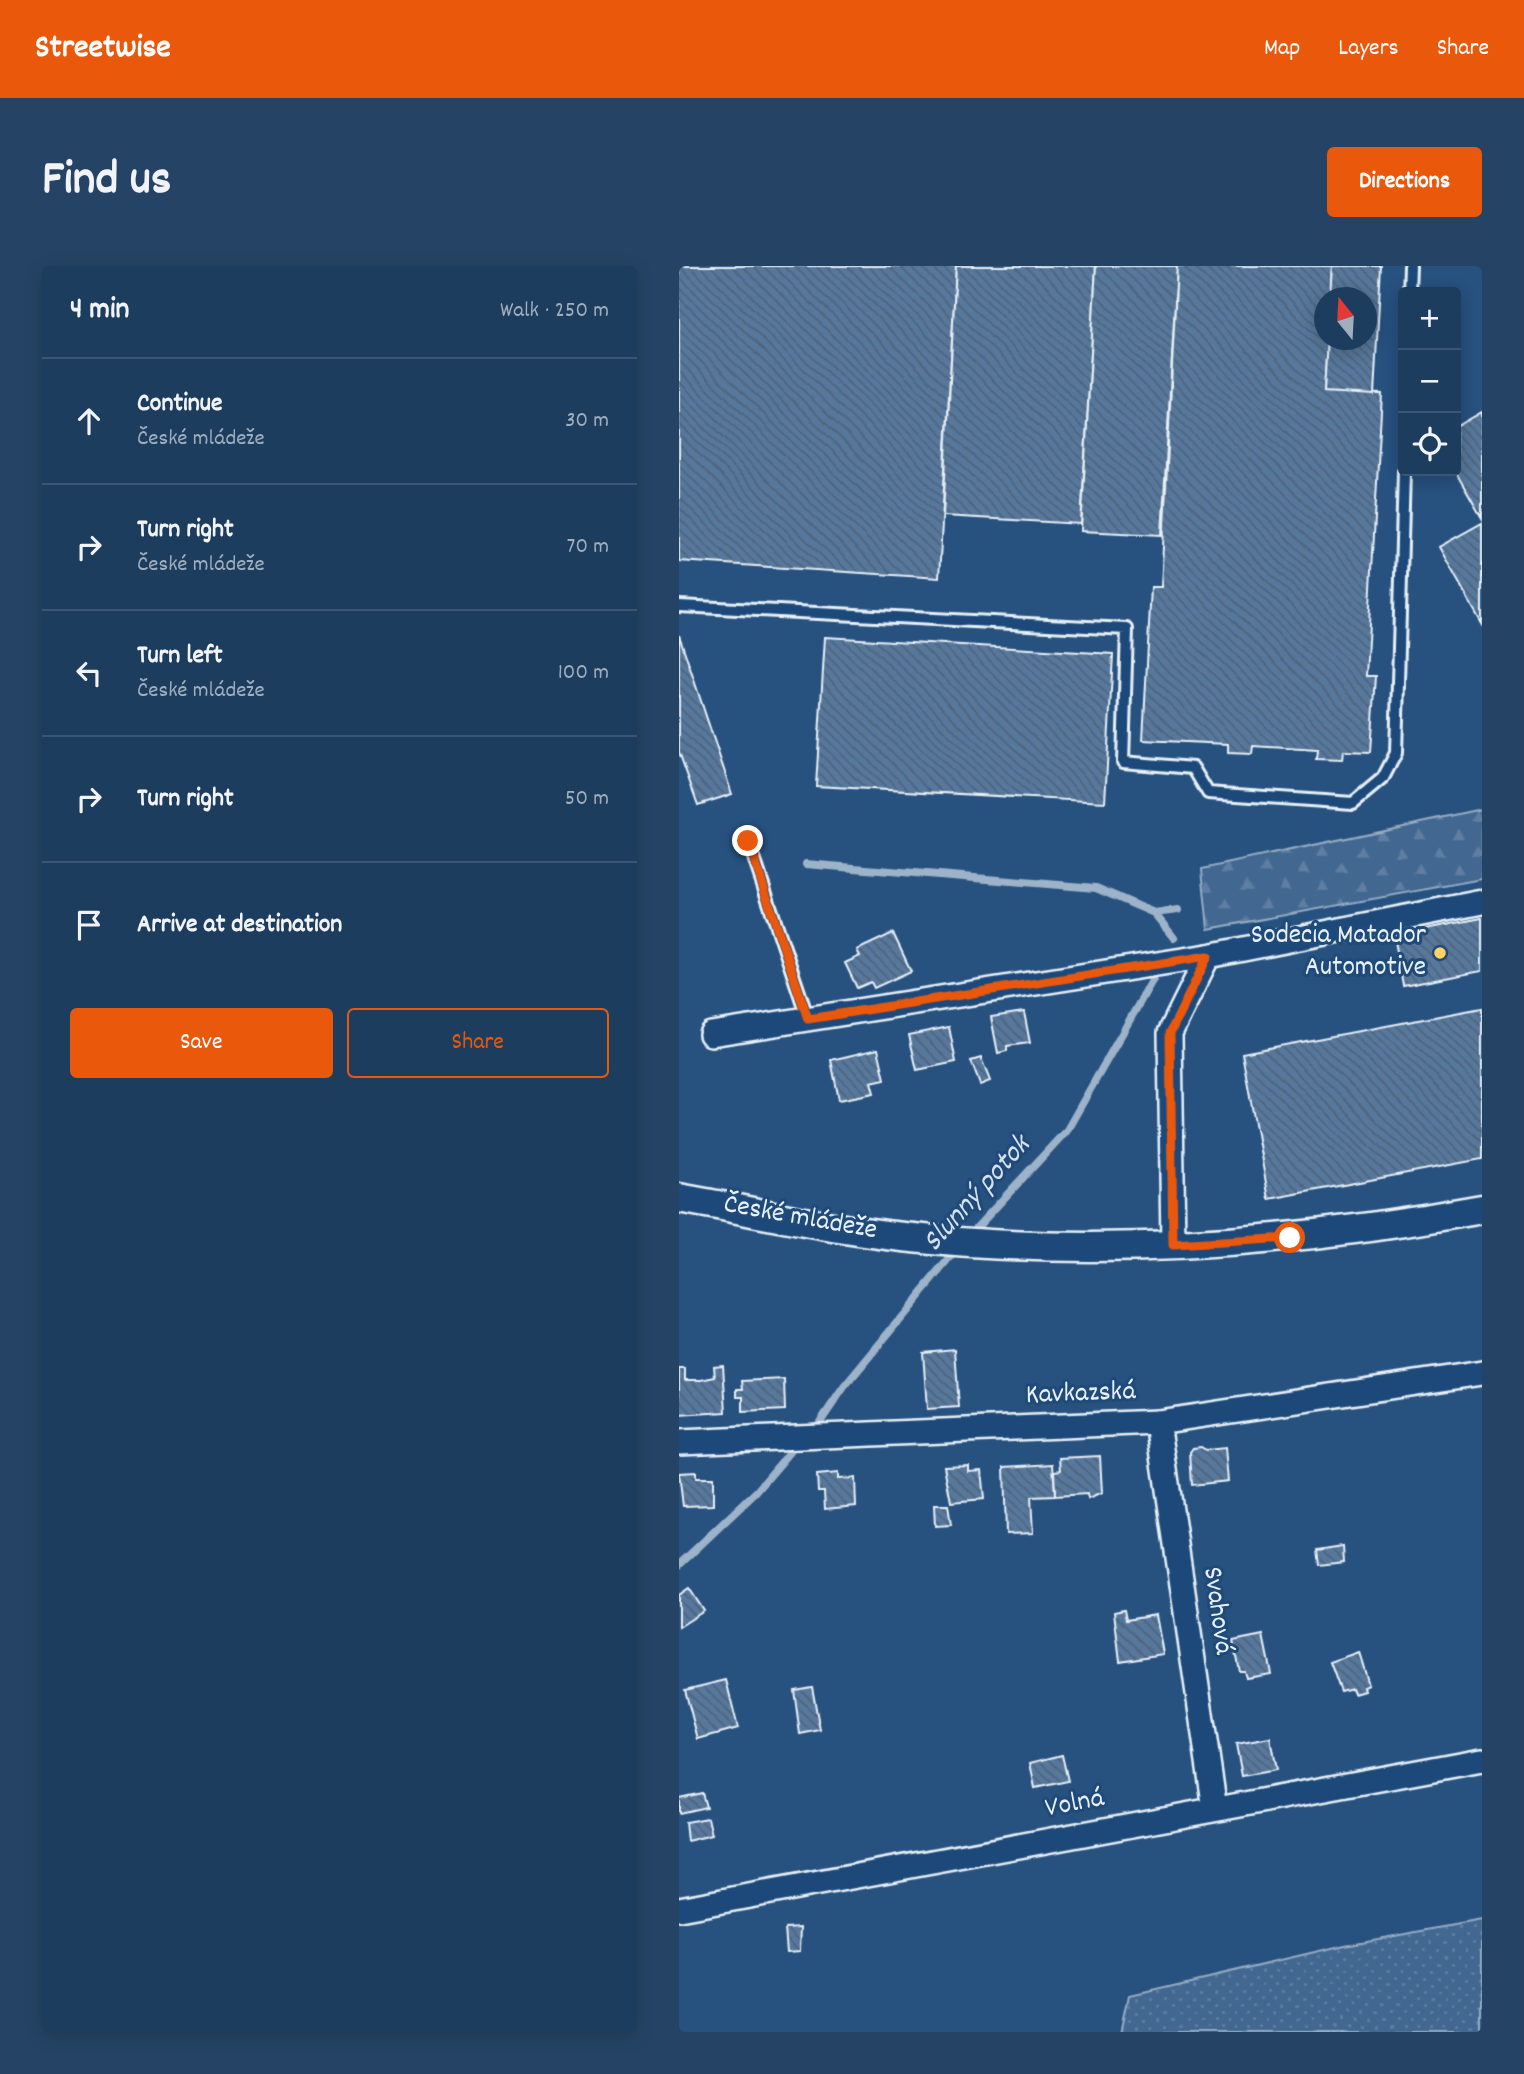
<!DOCTYPE html>
<meta charset="utf-8">
<style>
body{margin:0;font-family:Dekko,sans-serif;background:#254465;color:#f1f3f6}
.controls{position:absolute;right:21px;top:21px;display:grid;overflow:hidden;border-radius:7px;box-shadow:0 4px 18px #0003}
.controls button{width:63px;height:63px;display:grid;place-items:center;padding:0;border:0;border-bottom:2px solid #3b5674;background:#1d3d5f;color:#f1f3f6;font:35px sans-serif}
.compass{position:absolute;left:635px;top:21px;width:63px;height:63px;border-radius:50%;background:#1d3d5f;box-shadow:0 4px 18px #0003;rotate:342deg}
.stop{position:absolute;width:21px;height:21px;margin:-16px;border:5px solid #ea580c;border-radius:50%;background:#fff}
.stop.end{background:#ea580c;border-color:#fff;box-shadow:0 2px 7px #0008}
.list{margin:0;padding:0;list-style:none}
h2{display:flex;justify-content:space-between;align-items:center;height:91px;margin:0;padding:0 28px;font-size:30px}
h2 small{font-size:23px;font-weight:400;color:#a0aebd}
.list li{display:grid;grid-template-columns:46px 1fr auto;gap:21px;align-items:center;box-sizing:border-box;height:126px;padding:0 28px;border-top:2px solid #3b5674}
.list b{display:block;font-size:26px;white-space:nowrap}
.list p{margin:0;font-size:23px;white-space:nowrap;color:#a0aebd}
.list em{font-size:23px;font-style:normal;color:#a0aebd}
.actions{display:flex;gap:14px;padding:21px 28px}
.actions a{flex:1;padding:16px 0;border:2px solid #ea580c;border-radius:7px;text-align:center;font-size:24px;color:#ea580c}
.actions .main{background:#ea580c;color:#fff}
.icon{flex:none;width:38px;height:38px;fill:none;stroke:currentColor;stroke-width:2;stroke-linecap:round;stroke-linejoin:round}
.map{position:relative;flex:none;width:803px;height:1766px;overflow:hidden;border-radius:7px}
header{display:flex;align-items:center;gap:42px;box-sizing:border-box;height:98px;padding:0 35px;background:#ea580c;color:#fff}
header strong{font-size:33px}
nav{display:flex;gap:38px;margin-inline-start:auto;font-size:24px}
.intro{display:flex;align-items:center;justify-content:space-between;box-sizing:border-box;height:168px;padding:0 42px}
h1{margin:0;font-size:49px}
.button{padding:18px 32px;border-radius:7px;background:#ea580c;color:#fff;font-size:24px;font-weight:700}
main{display:flex;gap:42px;padding:0 42px}
aside{flex:1;background:#1d3d5f;border-radius:7px;box-shadow:0 4px 18px #0003}
.map>svg:first-child{display:block}
.grass{fill:url(#grass-dots);stroke:#96acc4;stroke-width:2}
.forest{fill:url(#forest-firs);stroke:#96acc4;stroke-width:2}
.lines{fill:none;stroke-linecap:round;stroke-linejoin:round}
.stream{stroke:#9db3c9;stroke-width:8}
.building{fill:url(#building-back-hatch);stroke:#e8f1f8;stroke-width:2}
.service-casing{stroke:#e8f1f8;stroke-width:16}
.minor-casing{stroke:#e8f1f8;stroke-width:28}
.tertiary-casing{stroke:#e8f1f8;stroke-width:33}
.service{stroke:#1f4a7a;stroke-width:10}
.minor{stroke:#1f4a7a;stroke-width:23}
.tertiary{stroke:#1f4a7a;stroke-width:28}
.route{stroke:#ea580c;stroke-width:9}
.poi-dot{fill:#ffd166;stroke:#1f4a7a;stroke-width:2.5}
.labels{text-anchor:middle;dominant-baseline:central;stroke-width:6;stroke-linejoin:round;paint-order:stroke}
.poi-label{font-size:28px;fill:#e8f1f8;stroke:#1f4a7a;text-anchor:end}
.street-label{font-size:28px;fill:#e8f1f8;stroke:#1f4a7a}
.water-label{font-size:30px;font-style:italic;fill:#d5e2ec;stroke:#1f4a7a}
</style>
<header>
<strong>Streetwise</strong>
<nav><a>Map</a><a>Layers</a><a>Share</a></nav>
</header>
<div class="intro"><h1>Find us</h1><a class="button">Directions</a></div>
<main>
<aside>
<h2>4 min<small>Walk · 250 m</small></h2>
<ul class="list">
<li><svg class="icon" aria-label="ahead" viewBox="0 0 24 24"><path d="M12 20V5M6 11l6-6 6 6"/></svg><div><b>Continue</b><p>České mládeže</p></div><em>30 m</em></li>
<li><svg class="icon" aria-label="right" viewBox="0 0 24 24"><path d="M7 20v-9h11M14 6l5 5-5 5"/></svg><div><b>Turn right</b><p>České mládeže</p></div><em>70 m</em></li>
<li><svg class="icon" aria-label="left" viewBox="0 0 24 24"><path d="M17 20v-9H6M10 6l-5 5 5 5"/></svg><div><b>Turn left</b><p>České mládeže</p></div><em>100 m</em></li>
<li><svg class="icon" aria-label="right" viewBox="0 0 24 24"><path d="M7 20v-9h11M14 6l5 5-5 5"/></svg><div><b>Turn right</b></div><em>50 m</em></li>
<li><svg class="icon" aria-label="arrive" viewBox="0 0 24 24"><path d="M6 21V4h12l-3 4 3 4H6"/></svg><div><b>Arrive at destination</b></div></li>
</ul>
<div class="actions"><a class="main">Save</a><a>Share</a></div>
</aside>
<div class="map">
<svg width="803" height="1766" viewBox="0 0 803 1766">
<defs>
<pattern id="grass-dots" width="8" height="8" patternUnits="userSpaceOnUse" patternTransform="scale(1.75)"><rect width="8" height="8" fill="#436891"/><path d="M2 2h.1M6 6h.1" fill="none" stroke="#5e7ea1" stroke-width="1.8" stroke-linecap="round"/></pattern>
<pattern id="forest-firs" width="22" height="20" patternUnits="userSpaceOnUse" patternTransform="scale(1.75)"><rect width="22" height="20" fill="#436891"/><path d="M5 1l3.5 6h-7zM16 11l3.5 6h-7z" fill="#5e7ea1"/></pattern>
<pattern id="building-back-hatch" width="6" height="6" patternUnits="userSpaceOnUse" patternTransform="scale(1.75)"><rect width="6" height="6" fill="#57789d"/><path d="M-1 5l2 2M0 0l6 6M5-1l2 2" fill="none" stroke="#4f6278"/></pattern>
</defs>
<rect width="100%" height="100%" fill="#27517f"/>
<filter id="ink" filterUnits="userSpaceOnUse"><feTurbulence type="fractalNoise" baseFrequency=".0143" numOctaves="2"/><feDisplacementMap in="SourceGraphic" scale="14" xChannelSelector="R" yChannelSelector="G"/><feConvolveMatrix kernelMatrix="1 2 1 2 8 2 1 2 1" color-interpolation-filters="sRGB"/></filter>
<g filter="url(#ink)">
<path class="grass" d="M 803,1654 L 803,1766 L 443,1766 L 451,1729 L 666,1679 Z"/>
<path class="forest" d="M 803,543 L 803,613 L 529,663 L 523,603 Z"/>
<g class="lines">
<g class="stream">
<path d="M 127,598 L 417,622 L 475,647"/>
<path d="M 495,672 L 475,647 L 499,644"/>
<path d="M 289,971 L 388,864 L 474,713"/>
<path d="M 137,1162 L 165,1121 L 279,983"/>
<path d="M 0,1299 L 77,1226 L 111,1186"/>
</g>
</g>
<g class="building">
<path d="M 0,0 L 277,0 L 260,312 L 0,295 Z"/>
<path d="M 277,0 L 417,0 L 402,258 L 264,250 Z"/>
<path d="M 417,0 L 498,0 L 483,269 L 402,265 Z"/>
<path d="M 498,0 L 653,0 L 651,32 L 646,32 L 648,74 L 645,126 L 703,128 L 687,410 L 697,410 L 692,486 L 664,485 L 663,494 L 637,493 L 638,484 L 574,480 L 573,488 L 549,487 L 549,478 L 464,474 L 472,321 L 482,321 Z"/>
<path d="M 653,0 L 702,0 L 695,129 L 645,126 L 648,74 L 688,74 L 688,32 L 651,32 Z"/>
<path d="M 803,146 L 803,252 L 776,205 L 777,161 Z"/>
<path d="M 803,257 L 803,358 L 760,281 Z"/>
<path d="M 0,369 L 53,528 L 19,539 L 0,486 Z"/>
<path d="M 146,371 L 434,388 L 426,536 L 137,520 Z"/>
<path d="M 803,652 L 803,705 L 724,720 L 715,669 Z"/>
<path d="M 214,667 L 232,705 L 195,722 L 192,716 L 178,722 L 166,697 L 181,690 L 178,684 Z"/>
<path d="M 803,742 L 803,893 L 590,933 L 563,787 Z"/>
<path d="M 345,746 L 351,777 L 328,780 L 328,785 L 319,787 L 312,751 Z"/>
<path d="M 270,761 L 277,796 L 238,804 L 230,769 Z"/>
<path d="M 199,783 L 206,813 L 192,816 L 195,827 L 160,834 L 152,794 Z"/>
<path d="M 302,792 L 311,815 L 301,819 L 292,795 Z"/>
<path d="M 276,1083 L 280,1141 L 248,1143 L 244,1086 Z"/>
<path d="M 44,1099 L 47,1146 L 0,1149 L 0,1103 L 6,1103 L 6,1114 L 22,1114 L 36,1111 L 35,1100 Z"/>
<path d="M 105,1113 L 106,1144 L 64,1146 L 64,1131 L 58,1131 L 58,1123 L 64,1123 L 63,1115 Z"/>
<path d="M 522,1181 L 527,1184 L 546,1182 L 549,1215 L 513,1219 L 511,1186 L 514,1182 Z"/>
<path d="M 421,1190 L 423,1227 L 409,1233 L 408,1228 L 376,1230 L 375,1205 L 382,1204 L 381,1192 Z"/>
<path d="M 374,1198 L 376,1230 L 352,1231 L 354,1267 L 327,1268 L 325,1201 Z"/>
<path d="M 289,1199 L 289,1205 L 302,1204 L 305,1233 L 272,1236 L 265,1200 Z"/>
<path d="M 17,1206 L 17,1212 L 34,1212 L 34,1239 L 4,1240 L 0,1207 Z"/>
<path d="M 159,1207 L 159,1213 L 176,1212 L 177,1240 L 146,1243 L 145,1225 L 139,1225 L 138,1209 Z"/>
<path d="M 255,1239 L 269,1239 L 272,1259 L 256,1260 Z"/>
<path d="M 664,1280 L 665,1296 L 640,1299 L 638,1284 Z"/>
<path d="M 10,1322 L 25,1345 L 0,1361 L 0,1329 Z"/>
<path d="M 445,1344 L 447,1354 L 477,1349 L 484,1388 L 441,1395 L 435,1346 Z"/>
<path d="M 584,1369 L 592,1408 L 567,1412 L 565,1405 L 560,1405 L 554,1375 Z"/>
<path d="M 679,1386 L 689,1419 L 684,1421 L 685,1425 L 675,1428 L 673,1423 L 662,1426 L 651,1396 Z"/>
<path d="M 47,1414 L 59,1462 L 19,1473 L 6,1424 Z"/>
<path d="M 133,1421 L 141,1464 L 121,1468 L 115,1424 Z"/>
<path d="M 591,1472 L 597,1504 L 563,1510 L 557,1478 Z"/>
<path d="M 383,1489 L 389,1515 L 356,1522 L 351,1497 Z"/>
<path d="M 23,1527 L 27,1541 L 0,1547 L 0,1532 Z"/>
<path d="M 29,1552 L 33,1569 L 8,1575 L 6,1556 Z"/>
<path d="M 122,1661 L 121,1685 L 108,1686 L 106,1662 Z"/>
</g>
<g class="lines">
<g class="service-casing">
<g id="service">
<path d="M 730,26 L 731,0"/>
<path d="M 0,340 L 448,363 L 444,496 L 514,502 L 529,527 L 674,537 L 704,512 L 717,487 L 725,205"/>
<path d="M 69,574 L 129,753"/>
</g>
</g>
<g class="minor-casing">
<g id="minor">
<path d="M 529,690 L 803,636"/>
<path d="M 32,768 L 529,690 L 491,767 L 494,979"/>
<path d="M 479,1156 L 536,1543"/>
<path d="M 0,1176 L 479,1156 L 803,1107"/>
<path d="M 0,1643 L 803,1494"/>
</g>
</g>
<g class="tertiary-casing">
<path id="tertiary" d="M 0,932 C 74,945 149,963 224,971 C 416,992 614,978 803,943"/>
</g>
<use href="#service" class="service"/>
<use href="#minor" class="minor"/>
<use href="#tertiary" class="tertiary"/>
</g>
</g>
<g class="lines" filter="url(#ink)">
<path class="route" d="M 69,575 L 129,753 L 529,690 L 491,767 L 494,979 L 611,972"/>
</g>
<circle class="poi-dot" cx="761" cy="687" r="7"/>
<g class="labels">
<g class="poi-label">
<text x="747" y="671">Sodecia Matador<tspan x="747" dy="32">Automotive</tspan></text>
</g>
<g class="street-label">
<text transform="translate(121 953) rotate(10)">České mládeže</text>
<text transform="translate(402 1129) rotate(-2)">Kavkazská</text>
<text transform="translate(537 1345) rotate(82)">Svahová</text>
<text transform="translate(396 1539) rotate(-11)">Volná</text>
</g>
<g class="water-label">
<text transform="translate(299 929) rotate(-48)">Slunný potok</text>
</g>
</g>
</svg>
<div class="controls">
<button>+</button>
<button>−</button>
<button><svg class="icon" aria-label="locate" viewBox="0 0 24 24"><circle cx="12" cy="12" r="6"/><path d="M12 2v4M12 18v4M2 12h4M18 12h4"/></svg></button>
</div>
<svg class="compass" viewBox="-18 -18 36 36"><path d="M0-13l5 13h-10z" fill="#e53935"/><path d="M0 13l5-13h-10z" fill="#a0aebd"/></svg>
<div class="stop" style="left:611px;top:972px"></div>
<div class="stop end" style="left:69px;top:575px"></div>
</div>
</main>
